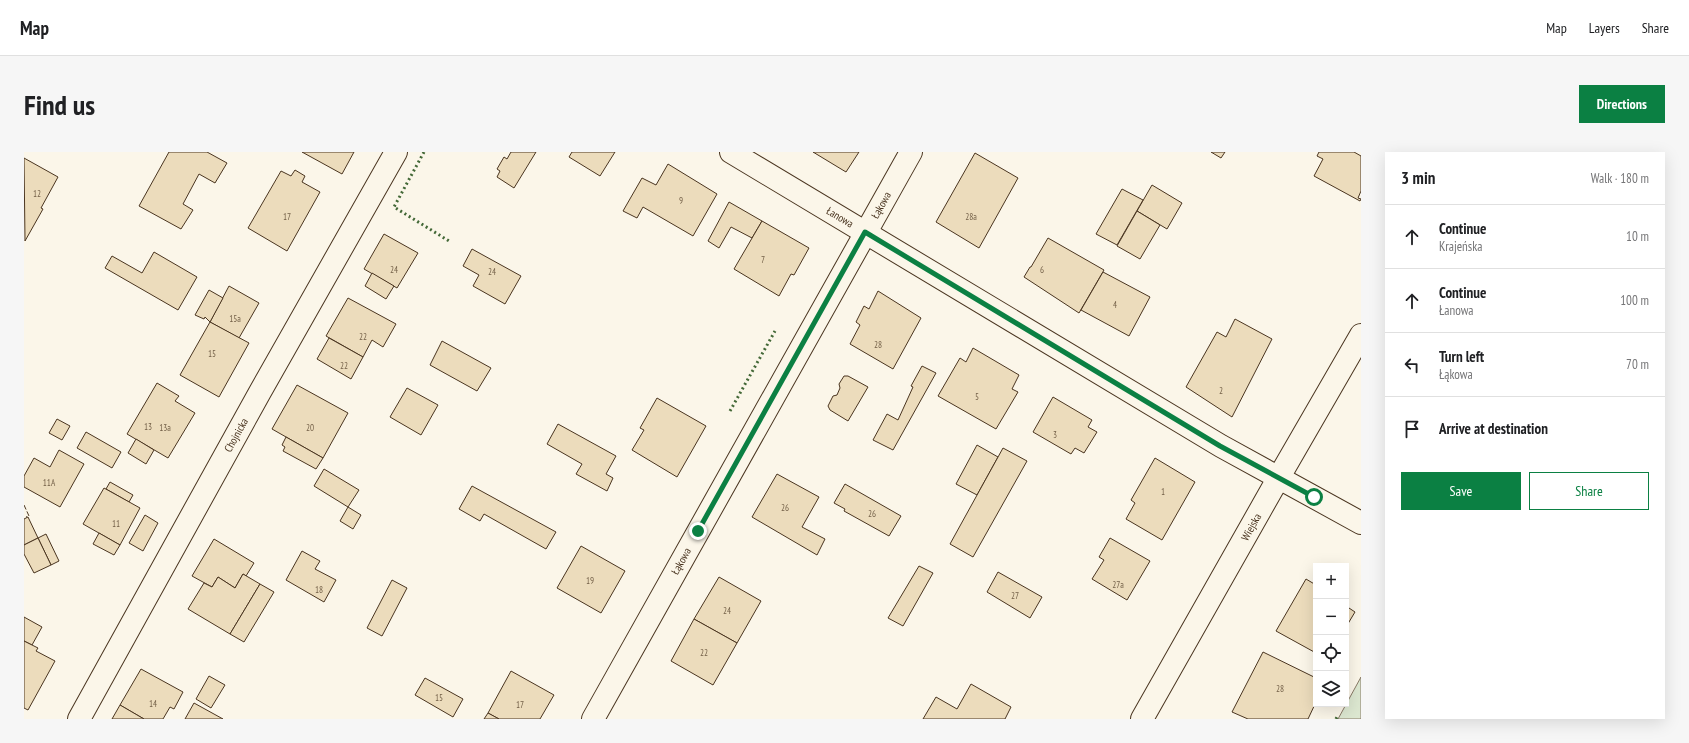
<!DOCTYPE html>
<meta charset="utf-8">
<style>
body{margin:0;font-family:"PT Sans Narrow",sans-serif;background:#f6f6f6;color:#202124}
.controls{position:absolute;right:12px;bottom:12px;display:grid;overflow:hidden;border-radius:0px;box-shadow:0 4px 16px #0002}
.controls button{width:36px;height:36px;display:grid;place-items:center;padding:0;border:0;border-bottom:1px solid #e0e0e0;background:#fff;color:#202124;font:20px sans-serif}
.stop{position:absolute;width:12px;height:12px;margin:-9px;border:3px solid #0b8043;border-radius:50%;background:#fff}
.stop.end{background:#0b8043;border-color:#fff;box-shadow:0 1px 4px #0008}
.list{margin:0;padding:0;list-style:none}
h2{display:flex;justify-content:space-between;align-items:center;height:52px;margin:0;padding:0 16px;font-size:17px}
h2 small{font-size:13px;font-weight:400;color:#757577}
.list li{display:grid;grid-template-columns:26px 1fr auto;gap:12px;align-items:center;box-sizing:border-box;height:64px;padding:0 16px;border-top:1px solid #e0e0e0}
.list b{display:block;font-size:15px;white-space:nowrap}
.list p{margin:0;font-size:13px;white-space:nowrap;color:#757577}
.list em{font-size:13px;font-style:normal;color:#757577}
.actions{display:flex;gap:8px;padding:12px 16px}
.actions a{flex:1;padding:9px 0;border:1px solid #0b8043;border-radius:0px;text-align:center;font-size:14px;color:#0b8043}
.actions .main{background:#0b8043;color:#fff}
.icon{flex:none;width:22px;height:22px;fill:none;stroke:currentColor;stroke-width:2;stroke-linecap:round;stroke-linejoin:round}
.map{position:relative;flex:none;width:1337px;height:567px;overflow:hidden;border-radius:0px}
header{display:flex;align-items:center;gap:24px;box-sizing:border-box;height:56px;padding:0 20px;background:#fff;border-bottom:1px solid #e0e0e0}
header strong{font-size:19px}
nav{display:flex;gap:22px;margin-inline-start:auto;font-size:14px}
.intro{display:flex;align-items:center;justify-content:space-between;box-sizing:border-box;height:96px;padding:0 24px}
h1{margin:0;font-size:28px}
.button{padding:10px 18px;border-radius:0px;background:#0b8043;color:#fff;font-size:14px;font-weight:700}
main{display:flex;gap:24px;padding:0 24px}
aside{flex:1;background:#fff;border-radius:0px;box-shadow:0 4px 16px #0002}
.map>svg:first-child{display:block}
.green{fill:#dce7d0;stroke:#887966}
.building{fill:#ecdcbc;stroke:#4a3520}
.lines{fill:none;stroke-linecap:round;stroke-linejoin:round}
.minor-casing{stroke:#4a3520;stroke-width:24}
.minor{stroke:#fbf6e9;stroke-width:22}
.hedge{stroke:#436837;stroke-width:3;stroke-dasharray:2 3;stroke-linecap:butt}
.fence{stroke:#4a3520;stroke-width:1;stroke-dasharray:5 2;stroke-linecap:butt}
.route{stroke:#0b8043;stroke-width:5}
.labels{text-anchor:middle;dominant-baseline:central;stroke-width:3;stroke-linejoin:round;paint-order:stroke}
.number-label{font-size:9px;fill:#725f47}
.street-label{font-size:11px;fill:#4a3520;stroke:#fbf6e9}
</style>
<header>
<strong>Map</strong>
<nav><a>Map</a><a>Layers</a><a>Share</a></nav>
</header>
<div class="intro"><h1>Find us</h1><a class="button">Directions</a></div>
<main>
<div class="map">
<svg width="1337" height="567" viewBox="0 0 1337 567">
<rect width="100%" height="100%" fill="#fbf6e9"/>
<path class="green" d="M 1337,525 L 1337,567 L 1314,567 Z"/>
<g class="building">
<path d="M 145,0 L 183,0 L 203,11 L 191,31 L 175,22 L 159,52 L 169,58 L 157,77 L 115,54 Z"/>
<path d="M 278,0 L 330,0 L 318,22 Z"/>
<path d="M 487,0 L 512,0 L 490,36 L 473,25 L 476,19 L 473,17 L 480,5 L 483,7 Z"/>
<path d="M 548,0 L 591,0 L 576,24 L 545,5 Z"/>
<path d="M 789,0 L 835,0 L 822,20 Z"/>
<path d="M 1187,0 L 1201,0 L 1197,6 Z"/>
<path d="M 1295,0 L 1330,0 L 1337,4 L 1337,39 L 1334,46 L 1337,47 L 1336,49 L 1290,24 L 1299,7 L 1293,4 Z"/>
<path d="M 951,1 L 994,26 L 955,96 L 912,70 Z"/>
<path d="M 0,6 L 34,25 L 17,56 L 19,57 L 1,89 Z"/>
<path d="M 644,12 L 693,42 L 669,84 L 619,55 L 613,66 L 599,59 L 618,26 L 632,33 Z"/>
<path d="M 271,18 L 281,24 L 278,30 L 296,40 L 263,99 L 224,76 L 257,19 L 267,24 Z"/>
<path d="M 1128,33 L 1158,51 L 1143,77 L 1113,59 Z"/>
<path d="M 1098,37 L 1119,48 L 1093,93 L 1072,82 Z"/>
<path d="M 705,50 L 738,69 L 728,86 L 707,75 L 695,96 L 684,89 Z"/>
<path d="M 1113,59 L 1136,73 L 1116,107 L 1093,94 Z"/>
<path d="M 738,69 L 785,96 L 770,123 L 767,122 L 755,144 L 710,117 Z"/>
<path d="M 360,82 L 394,101 L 373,136 L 340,117 Z"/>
<path d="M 1024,86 L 1080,118 L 1055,161 L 1000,125 L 1006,115 L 1007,115 Z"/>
<path d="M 448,97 L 497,124 L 481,152 L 449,134 L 455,123 L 439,114 Z"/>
<path d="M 130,100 L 173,125 L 154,158 L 81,116 L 88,104 L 118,121 Z"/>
<path d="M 1079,120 L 1126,145 L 1105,184 L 1057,158 Z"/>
<path d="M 348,121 L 370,134 L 362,147 L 341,134 Z"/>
<path d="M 205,134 L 235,151 L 215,186 L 186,170 Z"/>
<path d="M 185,138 L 199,146 L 186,170 L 181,165 L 180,167 L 171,163 Z"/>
<path d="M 854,139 L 897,166 L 869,217 L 826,192 L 836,173 L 832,170 L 840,154 L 845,157 Z"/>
<path d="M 324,146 L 372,172 L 359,195 L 348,188 L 339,205 L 302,184 Z"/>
<path d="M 1211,167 L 1248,187 L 1208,265 L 1162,235 L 1193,180 L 1202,185 Z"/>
<path d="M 186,170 L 225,191 L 195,245 L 156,223 Z"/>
<path d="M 305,186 L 339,205 L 327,227 L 293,207 Z"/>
<path d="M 418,189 L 467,216 L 453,239 L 406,213 Z"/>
<path d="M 949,196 L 995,223 L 988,237 L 994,240 L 972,277 L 914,244 L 936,206 L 942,210 Z"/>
<path d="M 898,214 L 912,221 L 869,298 L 849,288 L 863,262 L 874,268 L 889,235 L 887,234 Z"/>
<path d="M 820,224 L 824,224 L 844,235 L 824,269 L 806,258 L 804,254 L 809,244 L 813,243 L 816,236 L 815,232 Z"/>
<path d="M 133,231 L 155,244 L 151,249 L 171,261 L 144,306 L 103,282 Z"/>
<path d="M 273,233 L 324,261 L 299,306 L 248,277 Z"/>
<path d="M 383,236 L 414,253 L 397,283 L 366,265 Z"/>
<path d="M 1029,245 L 1068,268 L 1064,275 L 1073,280 L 1060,301 L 1051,296 L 1047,302 L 1009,280 Z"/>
<path d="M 633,246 L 682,274 L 653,325 L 608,298 L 620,278 L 616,276 Z"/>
<path d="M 33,267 L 46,274 L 38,288 L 25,281 Z"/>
<path d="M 534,272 L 592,304 L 582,322 L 589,326 L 583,339 L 552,322 L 558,312 L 523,292 Z"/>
<path d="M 62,280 L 97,300 L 88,316 L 53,296 Z"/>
<path d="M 262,285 L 299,306 L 292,317 L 259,299 L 261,295 L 258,293 Z"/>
<path d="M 112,287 L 130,298 L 122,312 L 104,301 Z"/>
<path d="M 953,293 L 974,305 L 953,343 L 932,332 Z"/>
<path d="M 979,296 L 1003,309 L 949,405 L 926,392 Z"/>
<path d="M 35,298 L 60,312 L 36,355 L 0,335 L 0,324 L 10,306 L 26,315 Z"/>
<path d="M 1131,306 L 1171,330 L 1138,388 L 1102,367 L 1111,351 L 1107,348 Z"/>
<path d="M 300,317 L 335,338 L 324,355 L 290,334 Z"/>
<path d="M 753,322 L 795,345 L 778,375 L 801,387 L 793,403 L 728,365 Z"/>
<path d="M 86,330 L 109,343 L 105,350 L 82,337 Z"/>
<path d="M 821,332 L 877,364 L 865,384 L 820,359 L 821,357 L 810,351 Z"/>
<path d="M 448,334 L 532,380 L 522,397 L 460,362 L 456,369 L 435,357 Z"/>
<path d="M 80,336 L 116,356 L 96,393 L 59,372 Z"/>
<path d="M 324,355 L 337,363 L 329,377 L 316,369 Z"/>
<path d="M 121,363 L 134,371 L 119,399 L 105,391 Z"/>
<path d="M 4,365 L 14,386 L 0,393 L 0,367 Z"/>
<path d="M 75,381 L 96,393 L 90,403 L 69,392 Z"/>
<path d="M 22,382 L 35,409 L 27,413 L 14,386 Z"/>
<path d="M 14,386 L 27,413 L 10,421 L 0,402 L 0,393 Z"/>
<path d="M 1086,386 L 1126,409 L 1103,448 L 1068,427 L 1080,408 L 1075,405 Z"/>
<path d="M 190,387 L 230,411 L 222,424 L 219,422 L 211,436 L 194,425 L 188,435 L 168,424 Z"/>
<path d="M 557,394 L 601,419 L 577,461 L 533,436 Z"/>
<path d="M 278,399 L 296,409 L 291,417 L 312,428 L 300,450 L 262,428 Z"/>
<path d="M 895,414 L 909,421 L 879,474 L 864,466 Z"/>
<path d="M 974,420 L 1018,445 L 1006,466 L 963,440 Z"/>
<path d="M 219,422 L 236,432 L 206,482 L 164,457 L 180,431 L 188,435 L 194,425 L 211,436 Z"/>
<path d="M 695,425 L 737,449 L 713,491 L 670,467 Z"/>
<path d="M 1282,427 L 1292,433 L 1292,501 L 1252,479 Z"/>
<path d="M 368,428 L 383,436 L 358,484 L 343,476 Z"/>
<path d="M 236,432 L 250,440 L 220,490 L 206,482 Z"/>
<path d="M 1322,454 L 1331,460 L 1322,475 Z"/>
<path d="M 0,465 L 18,475 L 8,493 L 0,489 Z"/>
<path d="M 670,467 L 713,491 L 689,533 L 647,509 Z"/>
<path d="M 0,489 L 14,496 L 12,499 L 31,509 L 4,558 L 0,556 Z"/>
<path d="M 1239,500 L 1292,526 L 1292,550 L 1284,567 L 1224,567 L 1208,560 Z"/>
<path d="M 117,517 L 159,540 L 150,557 L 146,555 L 139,567 L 120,567 L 96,553 Z"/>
<path d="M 487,519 L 530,543 L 516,567 L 475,567 L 464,561 Z"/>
<path d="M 185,524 L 201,533 L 187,556 L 172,547 Z"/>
<path d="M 401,526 L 439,547 L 429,565 L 391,543 Z"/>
<path d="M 947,532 L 987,555 L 981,567 L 899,567 L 912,545 L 933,557 Z"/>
<path d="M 170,551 L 199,567 L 161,567 Z"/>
<path d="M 96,553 L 120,567 L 88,567 Z"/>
<path d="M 464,561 L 475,567 L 460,567 Z"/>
</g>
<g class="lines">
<g class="minor-casing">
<g id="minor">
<path d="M 707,0 L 1197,294 L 1337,371"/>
<path d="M 55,567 L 236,240 L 372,0"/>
<path d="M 569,567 L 887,0"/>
<path d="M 1118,567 L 1255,325 L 1337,183"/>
</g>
</g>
<use href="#minor" class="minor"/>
<g class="hedge">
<path d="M 400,0 L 370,55 L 425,89"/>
<path d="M 706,259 L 751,179"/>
<path d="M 1312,567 L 1314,563"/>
</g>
<path class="fence" d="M 0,353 L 5,364 L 2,365"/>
</g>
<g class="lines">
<path class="route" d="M 674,379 L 841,80 L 1196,294 L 1290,345"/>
</g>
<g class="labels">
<g class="number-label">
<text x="13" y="41">12</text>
<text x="657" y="48">9</text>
<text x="263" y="64">17</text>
<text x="947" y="64">28a</text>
<text x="739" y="107">7</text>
<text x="370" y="117">24</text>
<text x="1018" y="117">6</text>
<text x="468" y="119">24</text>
<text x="1091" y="152">4</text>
<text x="211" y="166">15a</text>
<text x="339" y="184">22</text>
<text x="854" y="192">28</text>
<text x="188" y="201">15</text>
<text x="320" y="213">22</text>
<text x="1197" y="238">2</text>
<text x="953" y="244">5</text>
<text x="124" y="274">13</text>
<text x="141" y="275">13a</text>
<text x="286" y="275">20</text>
<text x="1031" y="282">3</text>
<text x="25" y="330">11A</text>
<text x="1139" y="339">1</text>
<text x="761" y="355">26</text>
<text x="848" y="361">26</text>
<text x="92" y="371">11</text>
<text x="566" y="428">19</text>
<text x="1094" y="432">27a</text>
<text x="295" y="437">18</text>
<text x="991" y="443">27</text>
<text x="703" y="458">24</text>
<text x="680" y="500">22</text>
<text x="1256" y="536">28</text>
<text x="415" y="545">15</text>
<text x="129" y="551">14</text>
<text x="496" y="552">17</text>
</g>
<g class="street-label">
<text transform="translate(857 53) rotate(-61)">Łąkowa</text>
<text transform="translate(816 65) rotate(31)">Łanowa</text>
<text transform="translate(212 283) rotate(-61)">Chojnicka</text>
<text transform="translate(1227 375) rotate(-61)">Wiejska</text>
<text transform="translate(657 409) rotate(-61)">Łąkowa</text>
</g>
</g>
</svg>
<div class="controls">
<button>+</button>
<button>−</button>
<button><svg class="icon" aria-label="locate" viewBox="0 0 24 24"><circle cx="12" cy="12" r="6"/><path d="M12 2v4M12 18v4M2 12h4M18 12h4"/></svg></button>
<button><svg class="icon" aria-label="layers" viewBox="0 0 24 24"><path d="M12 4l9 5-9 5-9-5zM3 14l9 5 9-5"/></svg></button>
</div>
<div class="stop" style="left:1290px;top:345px"></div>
<div class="stop end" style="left:674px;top:379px"></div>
</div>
<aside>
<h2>3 min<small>Walk · 180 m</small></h2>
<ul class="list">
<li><svg class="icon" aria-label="ahead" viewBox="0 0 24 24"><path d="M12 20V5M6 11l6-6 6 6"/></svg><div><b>Continue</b><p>Krajeńska</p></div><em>10 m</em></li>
<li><svg class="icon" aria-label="ahead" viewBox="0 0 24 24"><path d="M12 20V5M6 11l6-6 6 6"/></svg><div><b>Continue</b><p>Łanowa</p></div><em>100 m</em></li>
<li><svg class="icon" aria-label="left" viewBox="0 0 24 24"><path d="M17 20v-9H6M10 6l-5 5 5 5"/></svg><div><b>Turn left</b><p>Łąkowa</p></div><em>70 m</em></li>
<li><svg class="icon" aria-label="arrive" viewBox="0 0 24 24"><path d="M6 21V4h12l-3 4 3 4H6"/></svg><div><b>Arrive at destination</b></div></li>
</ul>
<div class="actions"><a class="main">Save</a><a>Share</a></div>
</aside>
</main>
